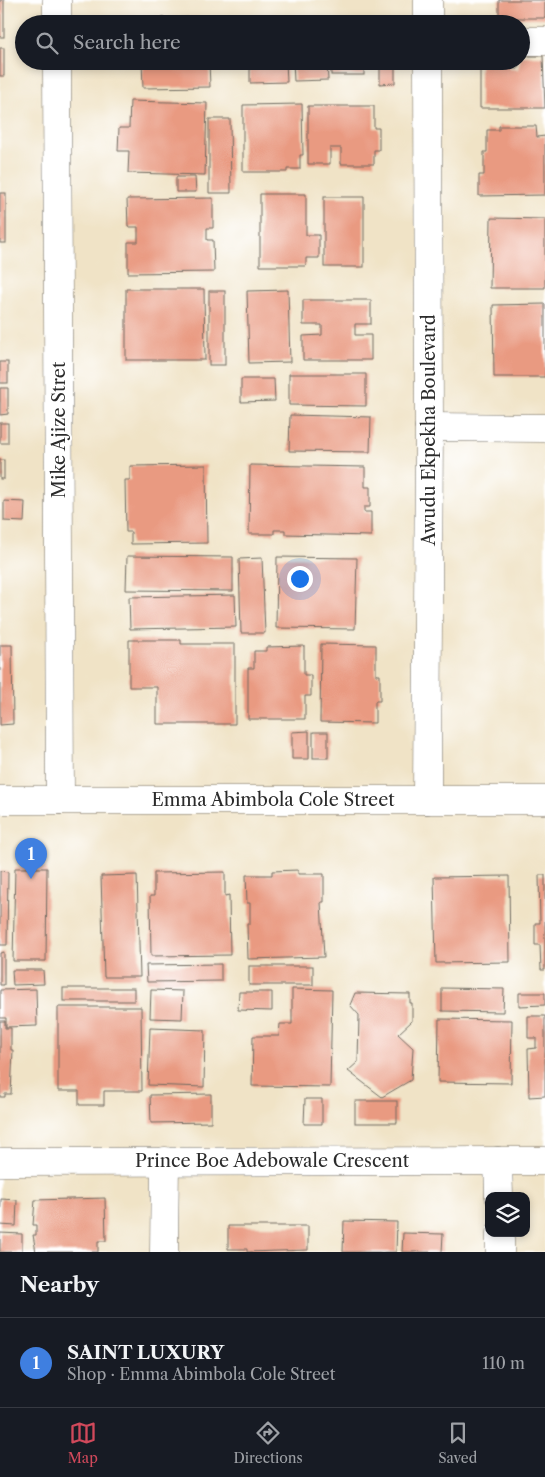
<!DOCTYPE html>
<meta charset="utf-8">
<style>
body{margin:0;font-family:"Libre Caslon Text",serif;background:#242831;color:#f1f3f6}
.controls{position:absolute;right:15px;bottom:15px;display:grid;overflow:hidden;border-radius:10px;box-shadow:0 2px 8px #0003}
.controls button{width:45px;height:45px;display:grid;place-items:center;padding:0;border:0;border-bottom:1px solid #363941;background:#171b24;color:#f1f3f6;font:25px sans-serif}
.you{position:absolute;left:299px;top:578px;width:18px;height:18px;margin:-12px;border:4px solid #fff;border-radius:50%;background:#1a73e8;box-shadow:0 0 0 8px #1a73e833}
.badge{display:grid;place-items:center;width:32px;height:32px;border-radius:50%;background:#d1495b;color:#fff;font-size:16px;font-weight:700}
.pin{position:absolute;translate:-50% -41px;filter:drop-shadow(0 1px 2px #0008)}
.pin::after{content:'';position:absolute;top:26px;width:18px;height:15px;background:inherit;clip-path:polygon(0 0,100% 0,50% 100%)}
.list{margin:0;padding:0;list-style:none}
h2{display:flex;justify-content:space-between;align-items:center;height:65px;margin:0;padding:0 20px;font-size:21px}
h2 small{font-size:16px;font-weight:400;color:#9ea1a6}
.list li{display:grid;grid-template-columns:32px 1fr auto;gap:15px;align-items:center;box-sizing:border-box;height:90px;padding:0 20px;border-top:1px solid #363941}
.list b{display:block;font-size:19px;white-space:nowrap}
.list p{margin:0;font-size:16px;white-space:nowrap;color:#9ea1a6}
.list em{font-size:16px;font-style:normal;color:#9ea1a6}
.icon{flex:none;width:28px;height:28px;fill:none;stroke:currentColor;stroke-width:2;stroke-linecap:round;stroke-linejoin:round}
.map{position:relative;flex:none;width:545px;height:1252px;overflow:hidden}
.search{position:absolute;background:#171b24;box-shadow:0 2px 8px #0003;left:15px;right:15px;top:15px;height:55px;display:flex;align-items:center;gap:12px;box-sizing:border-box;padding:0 18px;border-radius:28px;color:#9ea1a6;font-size:19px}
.sheet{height:155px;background:#171b24}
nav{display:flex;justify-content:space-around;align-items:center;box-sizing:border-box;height:70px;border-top:1px solid #363941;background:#171b24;font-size:14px;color:#9ea1a6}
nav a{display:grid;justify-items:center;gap:2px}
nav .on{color:#d1495b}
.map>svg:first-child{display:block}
.building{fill:#e99a81}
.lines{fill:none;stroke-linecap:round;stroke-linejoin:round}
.minor-casing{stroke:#706b61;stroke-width:29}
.minor{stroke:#fff;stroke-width:28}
.labels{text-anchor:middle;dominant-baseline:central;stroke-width:4;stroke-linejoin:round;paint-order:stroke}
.street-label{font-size:18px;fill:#2b2b2b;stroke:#fff}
</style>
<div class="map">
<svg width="545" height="1252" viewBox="0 0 545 1252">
<rect width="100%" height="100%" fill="#fff"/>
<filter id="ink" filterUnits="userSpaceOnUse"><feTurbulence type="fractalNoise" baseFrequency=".02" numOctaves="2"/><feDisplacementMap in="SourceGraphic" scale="10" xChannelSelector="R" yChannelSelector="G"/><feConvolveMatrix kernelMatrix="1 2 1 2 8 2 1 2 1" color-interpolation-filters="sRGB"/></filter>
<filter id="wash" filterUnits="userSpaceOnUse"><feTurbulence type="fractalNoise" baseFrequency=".0096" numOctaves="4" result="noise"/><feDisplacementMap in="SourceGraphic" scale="20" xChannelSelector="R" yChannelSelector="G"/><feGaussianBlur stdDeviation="1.12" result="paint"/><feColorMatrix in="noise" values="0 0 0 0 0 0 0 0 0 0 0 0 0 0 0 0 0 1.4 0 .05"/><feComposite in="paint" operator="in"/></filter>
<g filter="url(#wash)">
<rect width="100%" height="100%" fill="#f0e3c6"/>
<g id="blocks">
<g class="building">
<rect x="0" y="0" width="4" height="37"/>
<rect x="499" y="0" width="46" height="18"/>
<path d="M 208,17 L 208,24 L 142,24 L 142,18 Z"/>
<rect x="0" y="48" width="4" height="28"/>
<path d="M 521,56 L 543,56 L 545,108 L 480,108 L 480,61 L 510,61 L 510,69 L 518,69 Z"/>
<path d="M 142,61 L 209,61 L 210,87 L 143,88 Z"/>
<path d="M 250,61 L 286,61 L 287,82 L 250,83 Z"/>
<path d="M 293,61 L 327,61 L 328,80 L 294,81 Z"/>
<rect x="331" y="61" width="33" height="14"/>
<path d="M 380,61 L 395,61 L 395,83 L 380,84 Z"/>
<path d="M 130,101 L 207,103 L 205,175 L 128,173 L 129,151 L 118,151 L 119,128 L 129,128 Z"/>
<path d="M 302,104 L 303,155 L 300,155 L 300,169 L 287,169 L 287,172 L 243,172 L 243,105 Z"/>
<path d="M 308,106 L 374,106 L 374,128 L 379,128 L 379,150 L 374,150 L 374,164 L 341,164 L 341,148 L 330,148 L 330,164 L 308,164 Z"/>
<path d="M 209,119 L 230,119 L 231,193 L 209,193 Z"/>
<path d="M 499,126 L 536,126 L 537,137 L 545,136 L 545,195 L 479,196 L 479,175 L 484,175 L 484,152 L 487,152 L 487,130 L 499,130 Z"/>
<path d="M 176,177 L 195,177 L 196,192 L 176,192 Z"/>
<rect x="0" y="193" width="6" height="50"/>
<path d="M 260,194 L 306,194 L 306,235 L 319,235 L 319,258 L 306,258 L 306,266 L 260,266 Z"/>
<rect x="324" y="197" width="40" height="70"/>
<path d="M 213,198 L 213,228 L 207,228 L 207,240 L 213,240 L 214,272 L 128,273 L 128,242 L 138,242 L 138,227 L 128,227 L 127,199 Z"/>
<path d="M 491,218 L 545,219 L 545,288 L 490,288 Z"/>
<path d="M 126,289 L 204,289 L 205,360 L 126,360 Z"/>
<path d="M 288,290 L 290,362 L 249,363 L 247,291 Z"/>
<rect x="209" y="291" width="16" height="74"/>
<path d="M 303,300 L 371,300 L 371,324 L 355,324 L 355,335 L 371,335 L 371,360 L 303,360 L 303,336 L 322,335 L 322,325 L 303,325 Z"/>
<path d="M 545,304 L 545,377 L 494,377 L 493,305 Z"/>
<rect x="0" y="362" width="8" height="21"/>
<path d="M 289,374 L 366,374 L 366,406 L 289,405 Z"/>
<path d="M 241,379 L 274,379 L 275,401 L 241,402 Z"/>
<path d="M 0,388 L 8,388 L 8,414 L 0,415 Z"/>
<path d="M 290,415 L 371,417 L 370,452 L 289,451 Z"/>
<rect x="0" y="423" width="8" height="20"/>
<rect x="0" y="460" width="4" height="19"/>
<path d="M 206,465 L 207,543 L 131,544 L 131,532 L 126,532 L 125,480 L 130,480 L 130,466 Z"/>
<path d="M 250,465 L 365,467 L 365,487 L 370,487 L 370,507 L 364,507 L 364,512 L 371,512 L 371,536 L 285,534 L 285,530 L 274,530 L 274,534 L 249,534 Z"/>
<path d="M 4,501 L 25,502 L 24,522 L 4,521 Z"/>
<path d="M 127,556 L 233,557 L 233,591 L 126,590 Z"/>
<path d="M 277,557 L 357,558 L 355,629 L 276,628 Z"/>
<path d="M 262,558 L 265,633 L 241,633 L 239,559 Z"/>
<path d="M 235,595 L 236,627 L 130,629 L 129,597 Z"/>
<path d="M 129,640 L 181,640 L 181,644 L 235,644 L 235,724 L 157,724 L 157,687 L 129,687 Z"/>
<path d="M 321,644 L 376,645 L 376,675 L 380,675 L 380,701 L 375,701 L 375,723 L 320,722 Z"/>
<path d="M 0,645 L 12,645 L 13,724 L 0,725 Z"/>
<path d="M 304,646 L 304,675 L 311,675 L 311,696 L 305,696 L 305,719 L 248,719 L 248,668 L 254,668 L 254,651 L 266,651 L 266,647 Z"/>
<path d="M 309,731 L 309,759 L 292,759 L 292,732 Z"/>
<rect x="313" y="732" width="15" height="26"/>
<path d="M 15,868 L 47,868 L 46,961 L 13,961 Z"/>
<path d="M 298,870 L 298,874 L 324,874 L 324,902 L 321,902 L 324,957 L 248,959 L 247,924 L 250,924 L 250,903 L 247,903 L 246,875 L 272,875 L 272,871 Z"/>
<path d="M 0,871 L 8,872 L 7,945 L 0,945 Z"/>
<path d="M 225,872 L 225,896 L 229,895 L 230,955 L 151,956 L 150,896 L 154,896 L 154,873 Z"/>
<path d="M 137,875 L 140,977 L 104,977 L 101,876 Z"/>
<path d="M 539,875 L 545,875 L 545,970 L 541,970 L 540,945 L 535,945 L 535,923 L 540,923 Z"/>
<path d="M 509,876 L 510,962 L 436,963 L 434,877 Z"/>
<path d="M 4,952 L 4,985 L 0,985 L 0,953 Z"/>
<path d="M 221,964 L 221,981 L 147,982 L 146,965 Z"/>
<rect x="249" y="966" width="64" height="19"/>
<path d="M 12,970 L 43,970 L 44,984 L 13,985 Z"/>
<rect x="63" y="988" width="71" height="13"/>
<path d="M 442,988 L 504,989 L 503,1012 L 442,1011 Z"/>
<path d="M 36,989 L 37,1026 L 6,1027 L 6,1018 L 0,1018 L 0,990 Z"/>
<path d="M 292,989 L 332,990 L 330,1087 L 252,1086 L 253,1036 L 279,1036 L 280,1024 L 292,1024 Z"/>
<path d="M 151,990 L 183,991 L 182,1019 L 150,1018 Z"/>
<path d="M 239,992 L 272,992 L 272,1011 L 238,1010 Z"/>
<path d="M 355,993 L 410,994 L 410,1003 L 412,1003 L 412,1021 L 398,1034 L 413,1048 L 411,1080 L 382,1097 L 348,1071 L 358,1062 L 359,1015 L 350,1005 Z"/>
<path d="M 519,993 L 545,993 L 545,1005 L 519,1006 Z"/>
<path d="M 58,1007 L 141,1007 L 142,1091 L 104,1091 L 104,1105 L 79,1105 L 79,1091 L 58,1091 Z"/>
<path d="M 528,1016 L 545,1016 L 545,1096 L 529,1097 L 528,1049 L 536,1048 L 536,1038 L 528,1038 Z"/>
<path d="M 439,1019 L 512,1020 L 511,1083 L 438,1082 Z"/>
<path d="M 0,1021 L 5,1021 L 5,1028 L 11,1028 L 11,1050 L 13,1050 L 11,1094 L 5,1094 L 5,1097 L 0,1097 Z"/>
<path d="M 150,1028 L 205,1030 L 204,1087 L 148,1085 Z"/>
<path d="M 211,1094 L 211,1122 L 151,1123 L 150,1095 Z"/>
<path d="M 305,1099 L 322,1099 L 322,1124 L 304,1124 Z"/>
<rect x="355" y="1101" width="42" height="22"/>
<path d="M 105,1198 L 106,1241 L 98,1241 L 98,1252 L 36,1252 L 33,1235 L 36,1235 L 36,1225 L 33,1225 L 35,1200 Z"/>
<path d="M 1,1199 L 17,1200 L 16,1226 L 0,1225 Z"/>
<path d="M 344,1221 L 397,1222 L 396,1252 L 343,1252 Z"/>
<path d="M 228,1226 L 308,1226 L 308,1250 L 247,1252 L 247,1249 L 228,1249 Z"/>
<path d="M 0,1233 L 22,1234 L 22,1252 L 0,1252 Z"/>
<path d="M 403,1233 L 443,1234 L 442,1252 L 402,1252 Z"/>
</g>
</g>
</g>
<g filter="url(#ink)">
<use href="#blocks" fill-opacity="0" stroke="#706b61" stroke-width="1"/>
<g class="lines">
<g class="minor-casing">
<g id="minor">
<path d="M 57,0 L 57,24"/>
<path d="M 428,0 L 428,24"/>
<path d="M 521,41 L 545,41"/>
<path d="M 57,61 L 60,800"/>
<path d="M 429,427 L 545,428"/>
<path d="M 0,800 L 545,800"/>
<path d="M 427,800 L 429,427 L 428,61"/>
<path d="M 498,1161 L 499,1196"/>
<path d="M 0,1162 L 545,1161"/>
<path d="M 500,1233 L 500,1252"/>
<path d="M 164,1252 L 165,1161"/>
</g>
</g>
<use href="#minor" class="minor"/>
</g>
</g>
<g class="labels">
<g class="street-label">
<text transform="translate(59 430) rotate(-90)">Mike Ajize Stret</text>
<text transform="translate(429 430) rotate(-90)">Awudu Ekpekha Boulevard</text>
<text x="273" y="800">Emma Abimbola Cole Street</text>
<text x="272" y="1161">Prince Boe Adebowale Crescent</text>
</g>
</g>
</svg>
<div class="controls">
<button><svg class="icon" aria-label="layers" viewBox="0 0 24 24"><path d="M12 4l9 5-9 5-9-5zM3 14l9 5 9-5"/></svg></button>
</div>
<div class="you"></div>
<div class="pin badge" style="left:31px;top:879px;background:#3f7fe0">1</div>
<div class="search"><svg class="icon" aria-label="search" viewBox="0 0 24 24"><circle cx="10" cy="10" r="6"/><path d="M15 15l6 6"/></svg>Search here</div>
</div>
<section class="sheet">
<h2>Nearby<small></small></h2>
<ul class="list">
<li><span class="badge" style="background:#3f7fe0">1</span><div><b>SAINT LUXURY</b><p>Shop · Emma Abimbola Cole Street</p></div><em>110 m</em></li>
</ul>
</section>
<nav>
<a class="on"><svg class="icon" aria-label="map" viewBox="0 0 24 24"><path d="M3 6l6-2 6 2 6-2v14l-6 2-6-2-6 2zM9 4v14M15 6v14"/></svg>Map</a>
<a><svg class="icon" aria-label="directions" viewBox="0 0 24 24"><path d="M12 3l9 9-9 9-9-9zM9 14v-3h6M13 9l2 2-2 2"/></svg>Directions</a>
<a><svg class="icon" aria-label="saved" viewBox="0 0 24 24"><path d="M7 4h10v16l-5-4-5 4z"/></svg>Saved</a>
</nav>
